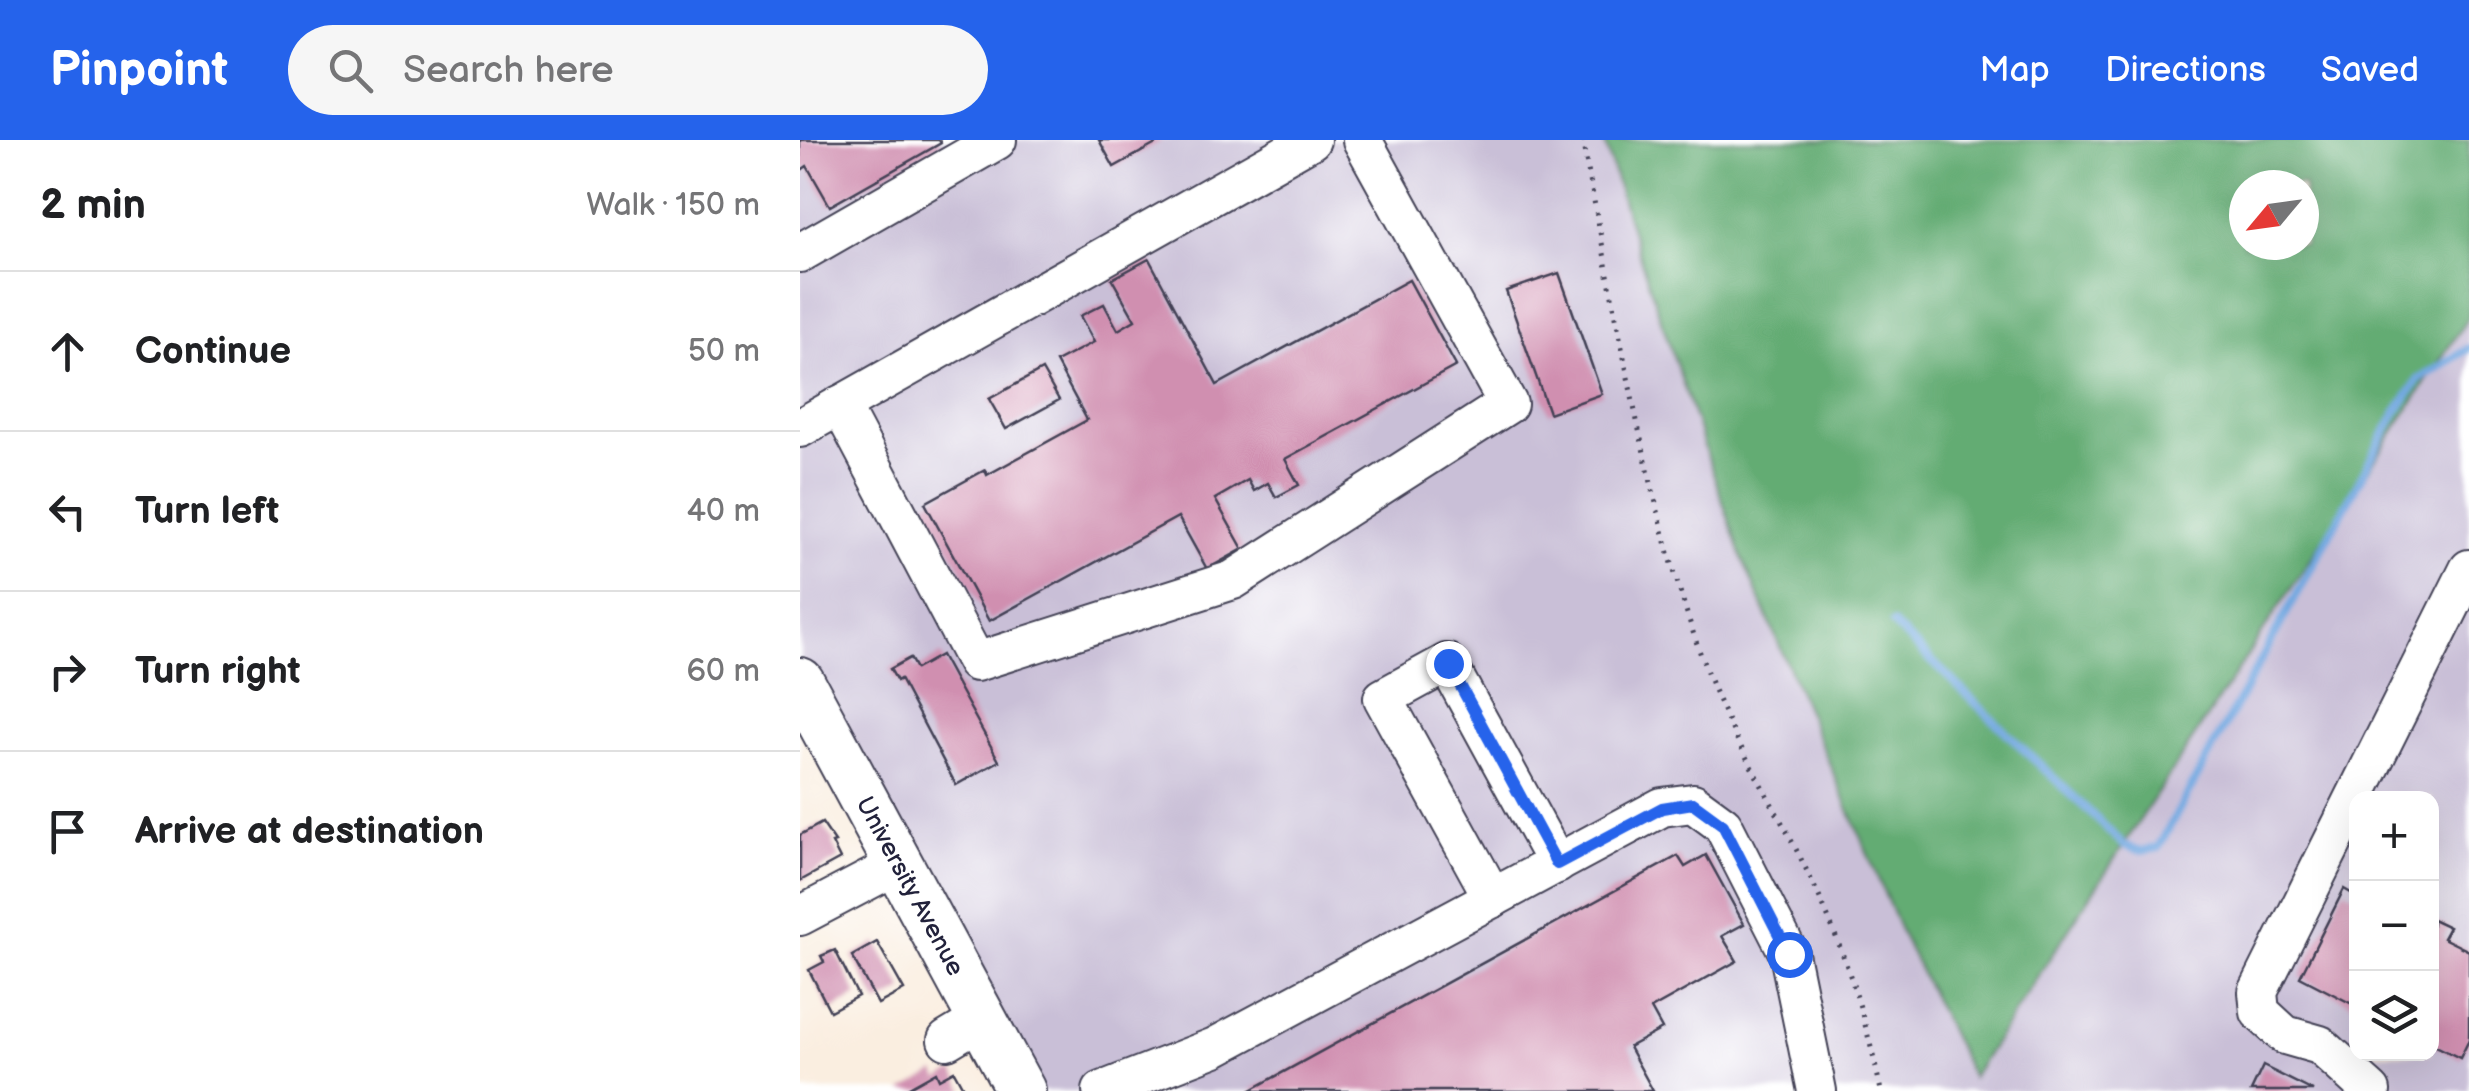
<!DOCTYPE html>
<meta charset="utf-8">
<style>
body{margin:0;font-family:"Balsamiq Sans",sans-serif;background:#f6f6f6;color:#202124}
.controls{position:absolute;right:30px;bottom:30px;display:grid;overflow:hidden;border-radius:20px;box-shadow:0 10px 40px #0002}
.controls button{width:90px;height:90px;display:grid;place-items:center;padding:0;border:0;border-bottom:2px solid #e0e0e0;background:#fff;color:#202124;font:50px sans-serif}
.compass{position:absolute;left:1429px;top:30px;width:90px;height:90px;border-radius:50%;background:#fff;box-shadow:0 10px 40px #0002;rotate:241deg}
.stop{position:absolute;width:30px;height:30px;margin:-22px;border:8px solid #2563eb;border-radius:50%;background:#fff}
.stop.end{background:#2563eb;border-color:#fff;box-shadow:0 2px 10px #0008}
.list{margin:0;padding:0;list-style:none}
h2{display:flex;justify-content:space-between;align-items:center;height:130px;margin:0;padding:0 40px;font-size:42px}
h2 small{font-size:32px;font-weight:400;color:#757577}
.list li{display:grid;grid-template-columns:65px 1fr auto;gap:30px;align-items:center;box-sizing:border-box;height:160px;padding:0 40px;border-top:2px solid #e0e0e0}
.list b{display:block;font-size:38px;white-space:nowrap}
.list em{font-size:32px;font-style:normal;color:#757577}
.icon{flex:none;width:55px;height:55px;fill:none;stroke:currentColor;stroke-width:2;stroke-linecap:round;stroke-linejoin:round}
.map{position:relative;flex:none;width:1669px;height:951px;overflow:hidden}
header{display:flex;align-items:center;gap:60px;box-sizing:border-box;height:140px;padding:0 50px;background:#2563eb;color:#fff}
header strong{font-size:48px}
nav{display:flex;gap:55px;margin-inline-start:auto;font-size:35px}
.search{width:700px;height:90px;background:#f6f6f6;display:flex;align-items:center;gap:25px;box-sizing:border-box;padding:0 35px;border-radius:55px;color:#757577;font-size:38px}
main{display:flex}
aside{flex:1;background:#fff}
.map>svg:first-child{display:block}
.industrial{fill:#c9bfd7;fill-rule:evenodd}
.forest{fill:#64ac73;stroke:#436757;stroke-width:2.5;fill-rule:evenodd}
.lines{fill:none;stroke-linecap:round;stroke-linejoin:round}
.stream{stroke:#73a9e1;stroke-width:8}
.building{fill:#d08fb0}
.minor-casing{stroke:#424154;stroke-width:42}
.major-casing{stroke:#424154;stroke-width:52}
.path{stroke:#424154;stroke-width:5;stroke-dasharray:2.5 8;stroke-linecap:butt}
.minor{stroke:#fff;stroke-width:38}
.major{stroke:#fff;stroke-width:48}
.route{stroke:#2563eb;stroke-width:12}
.labels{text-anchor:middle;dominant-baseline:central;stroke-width:8;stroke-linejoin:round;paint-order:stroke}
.street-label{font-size:25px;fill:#22223b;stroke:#fff}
</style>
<header>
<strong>Pinpoint</strong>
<div class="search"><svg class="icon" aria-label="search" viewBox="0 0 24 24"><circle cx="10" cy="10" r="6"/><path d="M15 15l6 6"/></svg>Search here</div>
<nav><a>Map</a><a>Directions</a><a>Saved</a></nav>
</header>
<main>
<aside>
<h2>2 min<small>Walk · 150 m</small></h2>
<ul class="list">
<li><svg class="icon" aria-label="ahead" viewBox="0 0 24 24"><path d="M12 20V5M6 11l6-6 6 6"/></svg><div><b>Continue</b></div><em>50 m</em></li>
<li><svg class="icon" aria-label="left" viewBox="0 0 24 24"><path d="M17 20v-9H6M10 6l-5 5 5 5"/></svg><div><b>Turn left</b></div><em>40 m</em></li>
<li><svg class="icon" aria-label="right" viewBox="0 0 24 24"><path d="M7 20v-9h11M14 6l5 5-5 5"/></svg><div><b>Turn right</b></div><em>60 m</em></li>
<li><svg class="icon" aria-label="arrive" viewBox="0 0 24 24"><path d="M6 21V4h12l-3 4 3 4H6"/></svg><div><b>Arrive at destination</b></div></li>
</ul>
</aside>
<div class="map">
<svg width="1669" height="951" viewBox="0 0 1669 951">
<rect width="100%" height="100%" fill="#fff"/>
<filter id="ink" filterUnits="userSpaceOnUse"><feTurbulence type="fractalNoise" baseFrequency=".01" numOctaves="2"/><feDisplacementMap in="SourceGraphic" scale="20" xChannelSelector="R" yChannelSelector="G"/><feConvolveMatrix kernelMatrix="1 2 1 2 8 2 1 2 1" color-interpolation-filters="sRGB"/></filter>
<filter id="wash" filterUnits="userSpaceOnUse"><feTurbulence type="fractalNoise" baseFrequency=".0048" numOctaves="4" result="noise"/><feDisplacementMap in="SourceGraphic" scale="40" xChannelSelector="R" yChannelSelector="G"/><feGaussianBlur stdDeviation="2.25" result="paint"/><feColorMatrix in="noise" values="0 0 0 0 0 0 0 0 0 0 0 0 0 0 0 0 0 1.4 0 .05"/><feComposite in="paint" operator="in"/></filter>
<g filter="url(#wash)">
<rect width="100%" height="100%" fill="#faeee0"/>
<path class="industrial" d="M 0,0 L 804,0 L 835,103 L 941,415 L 1102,795 L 1172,936 L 1669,176 L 1669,951 L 218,951 L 0,553 ZM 1556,658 L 1632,658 L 1632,914 L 1556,914 Z"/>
<path class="forest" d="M 804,0 L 1669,0 L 1669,176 L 1172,937 L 1102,795 L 941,415 L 835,103 ZM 1444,45 L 1504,45 L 1504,105 L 1444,105 Z"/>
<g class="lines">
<path class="stream" d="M 1093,484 L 1324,705 L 1341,711 L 1358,708 L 1596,273 L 1618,240 L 1669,208"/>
</g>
<g id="blocks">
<g class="building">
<path d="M 0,0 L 139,0 L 141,3 L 30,66 L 7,26 L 0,31 Z"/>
<path d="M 299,0 L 363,0 L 314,27 Z"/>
<path d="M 349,119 L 417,245 L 609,140 L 656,226 L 485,319 L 499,345 L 476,357 L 468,343 L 454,351 L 448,340 L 415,359 L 443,409 L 407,429 L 378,377 L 189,481 L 125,363 L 185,330 L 187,335 L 287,280 L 256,222 L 294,202 L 280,176 L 304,164 L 318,190 L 335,180 L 312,139 Z"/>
<path d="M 759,133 L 802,254 L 749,273 L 706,151 Z"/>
<path d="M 242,230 L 259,260 L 206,289 L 189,259 Z"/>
<path d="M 141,515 L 199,621 L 156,645 L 100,539 L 97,541 L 90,529 L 110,518 L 116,529 Z"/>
<path d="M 22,683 L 35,702 L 32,703 L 40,719 L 0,741 L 0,695 Z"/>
<path d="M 906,715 L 944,784 L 922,796 L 937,821 L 851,869 L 862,889 L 829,907 L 853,951 L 449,951 L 878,716 L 885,727 Z"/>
<path d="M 1544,749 L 1556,756 L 1556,866 L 1500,837 Z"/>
<path d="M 1632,779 L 1649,787 L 1643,798 L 1669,811 L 1669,900 L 1660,918 L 1632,904 Z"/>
<path d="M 77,802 L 104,850 L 78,864 L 52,816 Z"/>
<path d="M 35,810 L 58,856 L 30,871 L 9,830 L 24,822 L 21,816 Z"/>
<path d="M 1463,926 L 1513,951 L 1451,951 Z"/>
<path d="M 154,931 L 165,951 L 102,951 L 136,932 L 139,939 Z"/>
</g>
</g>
</g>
<g filter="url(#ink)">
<use href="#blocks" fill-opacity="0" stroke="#424154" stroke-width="2.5"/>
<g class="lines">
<g class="minor-casing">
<g id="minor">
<path d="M 0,113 L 197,0"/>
<path d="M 40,265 L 176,522 L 433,440 L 708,264 L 562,0"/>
<path d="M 0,288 L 511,0"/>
<path d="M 693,758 L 583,558 L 647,523 L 757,724"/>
<path d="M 0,776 L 97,725"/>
<path d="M 147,900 L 182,879"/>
<path d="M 302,951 L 415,907 L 862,667 L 893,663 L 923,685 L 989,814 L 1017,951"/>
<path d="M 1571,951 L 1520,905 L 1485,895 L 1460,872 L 1458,852 L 1669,429"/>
</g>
</g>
<g class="major-casing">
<g id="major">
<path id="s1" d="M 0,542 L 221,951"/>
</g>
</g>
<path class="path" d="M 782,0 C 818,177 844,361 907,532 C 932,600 974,663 1006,729 C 1041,799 1065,874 1081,951"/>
<use href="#minor" class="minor"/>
<use href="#major" class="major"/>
</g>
</g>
<g class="lines" filter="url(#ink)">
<path class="route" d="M 648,523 L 757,724 L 862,668 L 893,663 L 923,685 L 989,814"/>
</g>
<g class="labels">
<g class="street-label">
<text stroke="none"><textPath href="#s1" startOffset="232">University Avenue</textPath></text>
</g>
</g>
</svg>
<div class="controls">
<button>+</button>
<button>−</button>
<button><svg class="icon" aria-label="layers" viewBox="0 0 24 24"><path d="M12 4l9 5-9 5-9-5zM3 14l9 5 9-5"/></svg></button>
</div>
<svg class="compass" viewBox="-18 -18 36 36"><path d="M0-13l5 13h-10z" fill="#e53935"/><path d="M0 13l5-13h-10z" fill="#757577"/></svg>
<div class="stop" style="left:989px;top:814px"></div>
<div class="stop end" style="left:648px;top:523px"></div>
</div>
</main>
